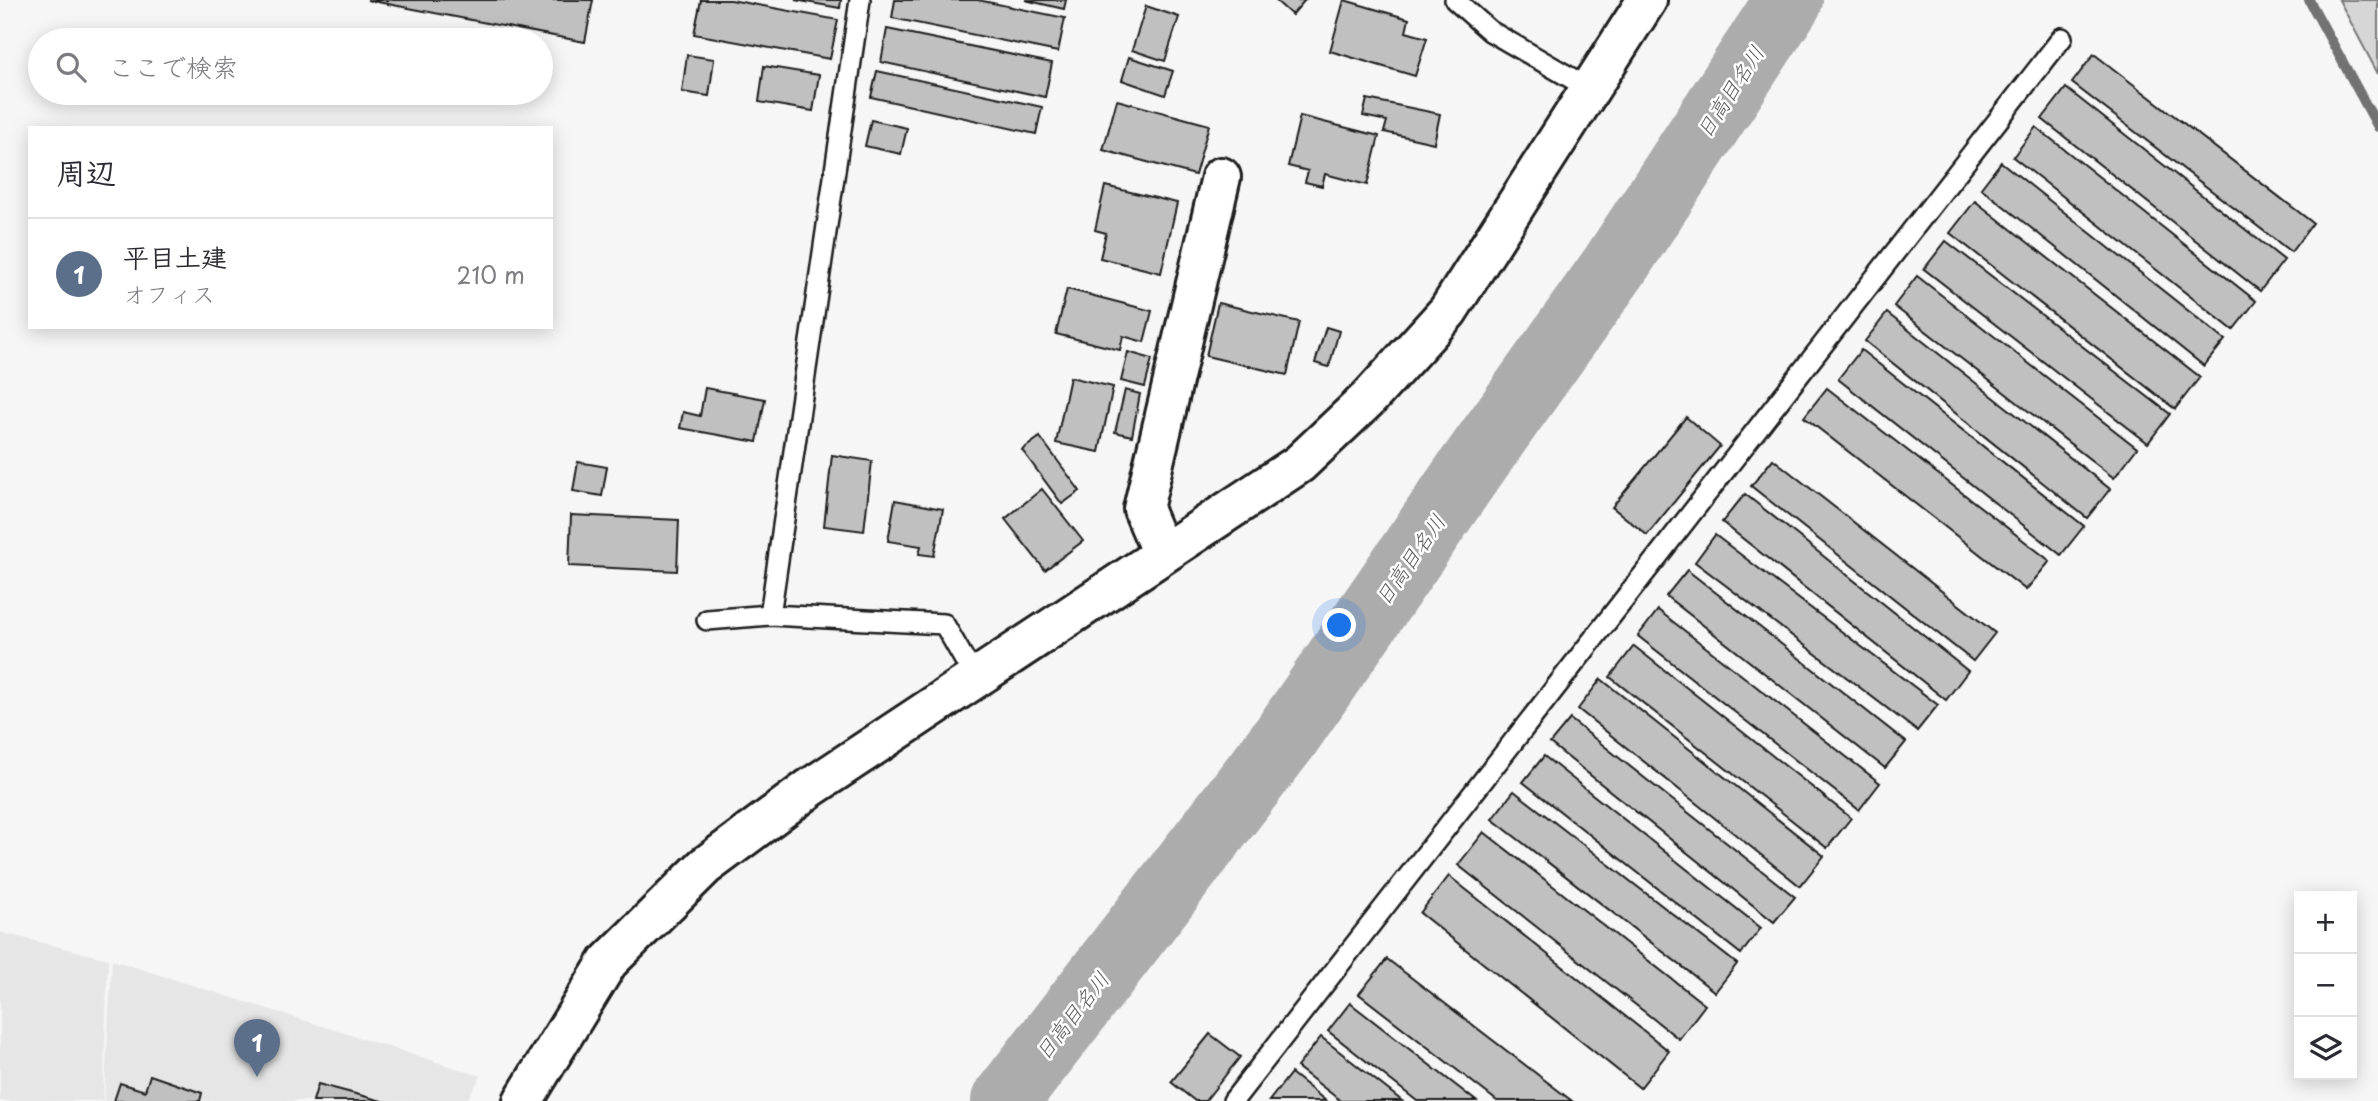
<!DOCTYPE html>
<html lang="ja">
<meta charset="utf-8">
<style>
body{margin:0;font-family:"Playpen Sans","Klee One",sans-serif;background:#f7f7f7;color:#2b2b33}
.controls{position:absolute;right:21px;bottom:21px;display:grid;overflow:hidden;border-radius:0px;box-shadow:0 4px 18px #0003}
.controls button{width:63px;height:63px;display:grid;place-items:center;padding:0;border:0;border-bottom:2px solid #e1e1e2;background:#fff;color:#2b2b33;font:35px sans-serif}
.you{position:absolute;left:1340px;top:626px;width:24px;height:24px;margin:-18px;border:5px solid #fff;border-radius:50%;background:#1a73e8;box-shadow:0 0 0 10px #1a73e833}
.badge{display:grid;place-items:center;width:46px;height:46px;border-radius:50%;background:#7c3aed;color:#fff;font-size:23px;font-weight:700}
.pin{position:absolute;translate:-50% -58px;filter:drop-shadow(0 2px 4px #0008)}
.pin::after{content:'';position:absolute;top:37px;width:24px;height:21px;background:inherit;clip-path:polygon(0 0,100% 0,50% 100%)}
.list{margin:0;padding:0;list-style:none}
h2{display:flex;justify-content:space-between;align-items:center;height:91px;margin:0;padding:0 28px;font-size:30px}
h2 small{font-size:23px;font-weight:400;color:#7c7c81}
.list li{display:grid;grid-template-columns:46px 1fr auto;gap:21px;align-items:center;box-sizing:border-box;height:112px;padding:0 28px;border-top:2px solid #e1e1e2}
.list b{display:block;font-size:26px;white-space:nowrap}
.list p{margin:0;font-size:23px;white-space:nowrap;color:#7c7c81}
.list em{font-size:23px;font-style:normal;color:#7c7c81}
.icon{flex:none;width:38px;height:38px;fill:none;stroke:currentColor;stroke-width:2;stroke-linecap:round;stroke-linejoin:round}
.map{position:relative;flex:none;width:2378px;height:1101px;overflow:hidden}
.search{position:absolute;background:#fff;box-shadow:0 4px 18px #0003;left:28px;top:28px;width:525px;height:77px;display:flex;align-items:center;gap:18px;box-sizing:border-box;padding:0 24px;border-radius:38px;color:#7c7c81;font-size:26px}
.panel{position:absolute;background:#fff;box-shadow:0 4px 18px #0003;left:28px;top:126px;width:525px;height:203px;border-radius:0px}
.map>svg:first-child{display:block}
.built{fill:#e6e6e6}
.green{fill:#d6d6d6;stroke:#797979;stroke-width:2}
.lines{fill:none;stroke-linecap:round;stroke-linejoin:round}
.stream{stroke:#727272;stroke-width:10}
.river{stroke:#acacac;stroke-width:68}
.building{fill:#c0c0c0;stroke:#1c1c1c;stroke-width:2}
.lane-casing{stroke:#1c1c1c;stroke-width:24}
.street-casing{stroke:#1c1c1c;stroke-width:44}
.secondary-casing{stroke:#1c1c1c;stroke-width:44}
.lane{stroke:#fff;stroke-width:19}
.street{stroke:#fff;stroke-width:38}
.secondary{stroke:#fff;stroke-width:38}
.labels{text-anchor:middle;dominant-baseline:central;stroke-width:5;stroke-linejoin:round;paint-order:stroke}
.water-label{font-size:21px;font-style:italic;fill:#5d5d5d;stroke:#fff}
</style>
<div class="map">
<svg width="2378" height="1101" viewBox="0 0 2378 1101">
<rect width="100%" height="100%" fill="#f6f6f6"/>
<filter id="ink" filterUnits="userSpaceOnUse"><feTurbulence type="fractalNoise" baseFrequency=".0143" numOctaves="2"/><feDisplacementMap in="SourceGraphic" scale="14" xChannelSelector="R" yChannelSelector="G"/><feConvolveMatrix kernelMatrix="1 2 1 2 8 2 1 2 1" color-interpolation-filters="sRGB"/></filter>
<g filter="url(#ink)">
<g class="built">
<path d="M 0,932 L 108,959 L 103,1101 L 0,1101 Z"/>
<path d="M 112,960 L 481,1076 L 466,1101 L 104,1101 Z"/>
</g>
<path class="green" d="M 2339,0 L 2378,0 L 2378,74 Z"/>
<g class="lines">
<path class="stream" d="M 2309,0 L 2378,127"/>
<path class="river" d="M 1005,1101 L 1285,738 L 1464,478 L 1614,267 L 1789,0"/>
</g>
<g class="building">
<path d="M 367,0 L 593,0 L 585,42 Z"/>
<path d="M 701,0 L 731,0 L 838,20 L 830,59 L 694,34 Z"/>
<path d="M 795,0 L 841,0 L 840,8 Z"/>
<path d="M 895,0 L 978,0 L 1065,18 L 1058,52 L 892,18 Z"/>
<path d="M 1025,0 L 1066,0 L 1064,9 Z"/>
<path d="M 1275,0 L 1305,0 L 1292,15 Z"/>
<path d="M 1344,0 L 1409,19 L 1406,32 L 1427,38 L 1415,76 L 1330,51 Z"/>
<path d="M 1146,6 L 1179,17 L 1165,61 L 1132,50 Z"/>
<path d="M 887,29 L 1052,63 L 1045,97 L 881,62 Z"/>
<path d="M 2094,54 L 2313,223 L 2291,252 L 2072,83 Z"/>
<path d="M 687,55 L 714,59 L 709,96 L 682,92 Z"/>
<path d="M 1129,57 L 1173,71 L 1165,95 L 1122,80 Z"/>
<path d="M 764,66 L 819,75 L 813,111 L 759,102 Z"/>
<path d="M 877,71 L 1042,107 L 1036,134 L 871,97 Z"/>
<path d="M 2066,88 L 2284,260 L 2260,291 L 2042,119 Z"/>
<path d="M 1367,99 L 1440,114 L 1434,143 L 1384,132 L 1387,121 L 1363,116 Z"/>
<path d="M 1117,100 L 1209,125 L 1195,175 L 1103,150 Z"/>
<path d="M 1300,116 L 1379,136 L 1367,185 L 1325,174 L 1322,186 L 1305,182 L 1308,171 L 1288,166 Z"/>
<path d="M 871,120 L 907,128 L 901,154 L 865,146 Z"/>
<path d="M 2036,127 L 2256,301 L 2233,330 L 2013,157 Z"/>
<path d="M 2001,162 L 2225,340 L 2204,366 L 1981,188 Z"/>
<path d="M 1105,186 L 1177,203 L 1161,273 L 1100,258 L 1106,233 L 1095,230 Z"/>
<path d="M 1975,201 L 2200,377 L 2175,409 L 1950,233 Z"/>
<path d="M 1946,241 L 2170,414 L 2148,443 L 1924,269 Z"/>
<path d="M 1917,276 L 2137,448 L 2114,478 L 1894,306 Z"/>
<path d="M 1067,289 L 1152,311 L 1144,342 L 1123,336 L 1120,350 L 1056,334 Z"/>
<path d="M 1218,303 L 1299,322 L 1287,375 L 1206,356 Z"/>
<path d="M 1887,313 L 2110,489 L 2087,518 L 1865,341 Z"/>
<path d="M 1326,327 L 1339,331 L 1329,367 L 1315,363 Z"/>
<path d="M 1861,350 L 2084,526 L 2061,555 L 1838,379 Z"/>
<path d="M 1128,352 L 1152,359 L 1145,387 L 1121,381 Z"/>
<path d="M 1070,377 L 1113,387 L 1099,452 L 1056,443 Z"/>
<path d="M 705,388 L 765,399 L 757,442 L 680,428 L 683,412 L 700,416 Z"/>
<path d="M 1827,388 L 2050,561 L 2026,590 L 1804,417 Z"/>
<path d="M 1125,390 L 1140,394 L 1132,436 L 1115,432 Z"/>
<path d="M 1686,417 L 1720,446 L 1647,535 L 1612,507 Z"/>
<path d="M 1040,437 L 1080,491 L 1062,504 L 1022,450 Z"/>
<path d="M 832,455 L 872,461 L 864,531 L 824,526 Z"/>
<path d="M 1773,459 L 1995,633 L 1973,661 L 1751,486 Z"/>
<path d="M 578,462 L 607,467 L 602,496 L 573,491 Z"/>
<path d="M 1042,489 L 1083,541 L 1045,570 L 1005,519 Z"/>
<path d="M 1745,494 L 1968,671 L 1946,700 L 1722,522 Z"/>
<path d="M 895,500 L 943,509 L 934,556 L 919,554 L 921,546 L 888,541 Z"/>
<path d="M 571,515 L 679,520 L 677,571 L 569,566 Z"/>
<path d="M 1715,535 L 1938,705 L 1917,731 L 1695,562 Z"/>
<path d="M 1687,570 L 1906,742 L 1885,768 L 1666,596 Z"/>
<path d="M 1658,610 L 1880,783 L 1859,810 L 1638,636 Z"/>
<path d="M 1634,646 L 1851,818 L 1827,848 L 1610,677 Z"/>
<path d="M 1601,679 L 1824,856 L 1800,886 L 1578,709 Z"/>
<path d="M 1570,719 L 1795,897 L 1774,922 L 1550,743 Z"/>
<path d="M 1544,756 L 1761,928 L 1741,954 L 1523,782 Z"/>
<path d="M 1514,791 L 1737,964 L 1715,992 L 1492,819 Z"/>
<path d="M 1484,832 L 1705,1005 L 1679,1039 L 1458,865 Z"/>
<path d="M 1449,876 L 1669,1051 L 1640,1088 L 1420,913 Z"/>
<path d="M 1387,959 L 1572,1101 L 1497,1101 L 1359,994 Z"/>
<path d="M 1350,1003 L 1476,1101 L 1417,1101 L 1328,1031 Z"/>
<path d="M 1210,1034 L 1240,1057 L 1205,1101 L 1195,1101 L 1171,1082 Z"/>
<path d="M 1321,1037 L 1402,1101 L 1341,1101 L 1297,1067 Z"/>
<path d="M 1291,1073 L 1326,1101 L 1269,1101 Z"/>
<path d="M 150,1075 L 202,1093 L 200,1101 L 114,1101 L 120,1083 L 145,1091 Z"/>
<path d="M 318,1084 L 382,1101 L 313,1101 Z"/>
</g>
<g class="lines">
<g class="lane-casing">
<g id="lane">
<path d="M 1455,0 L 1490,31 L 1590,89"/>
<path d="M 770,615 L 860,0"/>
<path d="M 707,620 L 770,615 L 944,624 L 976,680"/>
<path d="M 1233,1101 L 2062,38"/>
</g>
</g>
<g class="street-casing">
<path id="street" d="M 1162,554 L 1143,509 L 1221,177"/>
</g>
<g class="secondary-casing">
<path id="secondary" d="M 523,1101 L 608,962 L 705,866 L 810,788 L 1299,464 L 1370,397 L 1448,311 L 1647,0"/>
</g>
<use href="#lane" class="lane"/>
<use href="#street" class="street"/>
<use href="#secondary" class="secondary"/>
</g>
</g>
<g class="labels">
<g class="water-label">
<text transform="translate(1729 91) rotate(-57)">日高目名川</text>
<text transform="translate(1409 559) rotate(-55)">日高目名川</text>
<text transform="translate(1071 1015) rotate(-52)">日高目名川</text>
</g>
</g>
</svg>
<div class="controls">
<button>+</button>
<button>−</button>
<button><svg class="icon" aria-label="layers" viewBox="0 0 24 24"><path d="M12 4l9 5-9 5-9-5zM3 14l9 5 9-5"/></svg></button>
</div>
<div class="you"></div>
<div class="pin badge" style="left:257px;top:1077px;background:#5c6f8a">1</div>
<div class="search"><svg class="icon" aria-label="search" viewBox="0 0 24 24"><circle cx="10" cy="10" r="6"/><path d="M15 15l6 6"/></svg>ここで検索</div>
<section class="panel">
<h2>周辺<small></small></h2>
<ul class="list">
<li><span class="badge" style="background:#5c6f8a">1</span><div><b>平目土建</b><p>オフィス</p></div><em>210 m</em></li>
</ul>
</section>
</div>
